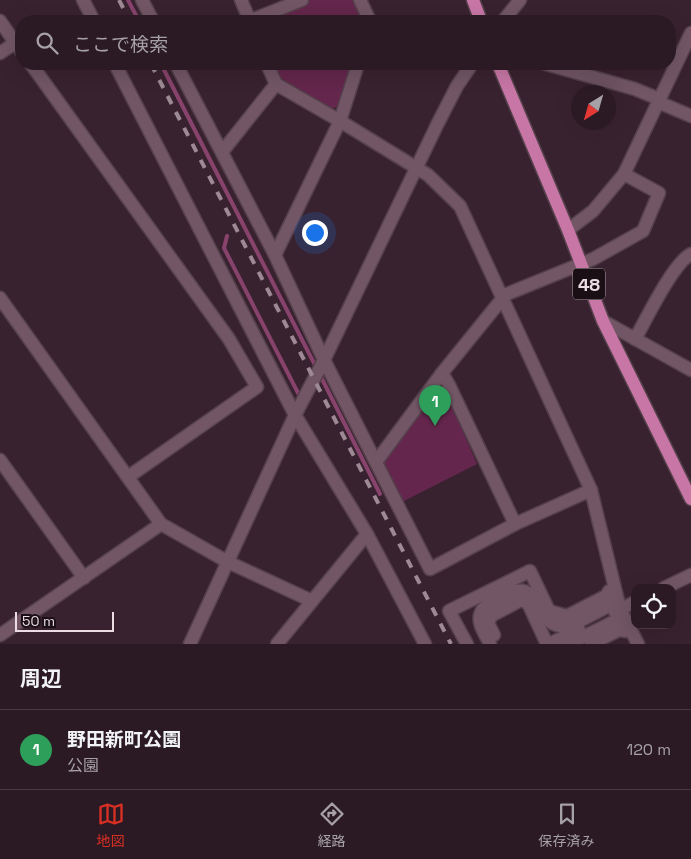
<!DOCTYPE html>
<html lang="ja">
<meta charset="utf-8">
<style>
body{margin:0;font-family:"Space Grotesk","Noto Sans JP",sans-serif;background:#372730;color:#f1f3f6}
.controls{position:absolute;right:15px;bottom:15px;display:grid;overflow:hidden;border-radius:10px;box-shadow:0 5px 20px #0002}
.controls button{width:45px;height:45px;display:grid;place-items:center;padding:0;border:0;border-bottom:1px solid #473841;background:#2b1a23;color:#f1f3f6;font:25px sans-serif}
.compass{position:absolute;left:571px;top:85px;width:45px;height:45px;border-radius:50%;background:#2b1a23;box-shadow:0 5px 20px #0002;rotate:217deg}
.scale{position:absolute;left:15px;bottom:12px;width:99px;box-sizing:border-box;padding-left:5px;border:2px solid #ecdce4;border-top:0;font-size:14px;line-height:18px;white-space:nowrap;color:#ecdce4;-webkit-text-stroke:4px #1a0f15;paint-order:stroke}
.you{position:absolute;left:314px;top:232px;width:18px;height:18px;margin:-12px;border:4px solid #fff;border-radius:50%;background:#1a73e8;box-shadow:0 0 0 8px #1a73e833}
.badge{display:grid;place-items:center;width:32px;height:32px;border-radius:50%;background:#d93025;color:#fff;font-size:16px;font-weight:700}
.pin{position:absolute;translate:-50% -41px;filter:drop-shadow(0 1px 2px #0008)}
.pin::after{content:'';position:absolute;top:26px;width:18px;height:15px;background:inherit;clip-path:polygon(0 0,100% 0,50% 100%)}
.list{margin:0;padding:0;list-style:none}
h2{display:flex;justify-content:space-between;align-items:center;height:65px;margin:0;padding:0 20px;font-size:21px}
h2 small{font-size:16px;font-weight:400;color:#a6a1a6}
.list li{display:grid;grid-template-columns:32px 1fr auto;gap:15px;align-items:center;box-sizing:border-box;height:80px;padding:0 20px;border-top:1px solid #473841}
.list b{display:block;font-size:19px;white-space:nowrap}
.list p{margin:0;font-size:16px;white-space:nowrap;color:#a6a1a6}
.list em{font-size:16px;font-style:normal;color:#a6a1a6}
.icon{flex:none;width:28px;height:28px;fill:none;stroke:currentColor;stroke-width:2;stroke-linecap:round;stroke-linejoin:round}
.map{position:relative;flex:none;width:691px;height:644px;overflow:hidden}
.search{position:absolute;background:#2b1a23;box-shadow:0 5px 20px #0002;left:15px;right:15px;top:15px;height:55px;display:flex;align-items:center;gap:12px;box-sizing:border-box;padding:0 18px;border-radius:20px;color:#a6a1a6;font-size:19px}
.sheet{height:145px;background:#2b1a23}
nav{display:flex;justify-content:space-around;align-items:center;box-sizing:border-box;height:70px;border-top:1px solid #473841;background:#2b1a23;font-size:14px;color:#a6a1a6}
nav a{display:grid;justify-items:center;gap:2px}
nav .on{color:#d93025}
.map>svg:first-child{display:block}
.green{fill:#64264c}
.lines{fill:none;stroke-linecap:round;stroke-linejoin:round}
.stream{stroke:#87436c;stroke-width:4}
.minor-casing{stroke:#55414c;stroke-width:15}
.major-casing{stroke:#55414c;stroke-width:15}
.minor{stroke:#725665;stroke-width:12}
.major{stroke:#c776a5;stroke-width:12}
.rail{stroke:#9d8a94;stroke-width:4;stroke-dasharray:9 9;stroke-linecap:butt}
.labels{text-anchor:middle;dominant-baseline:central;stroke-width:5;stroke-linejoin:round;paint-order:stroke}
.shield{fill:#1a0f15;stroke:#ad9ea6;stroke-width:1}
.shield-label{font-size:18px;font-weight:bold;fill:#ecdce4}
</style>
<div class="map">
<svg width="691" height="644" viewBox="0 0 691 644">
<rect width="100%" height="100%" fill="#39222f"/>
<g class="green">
<path d="M 311,0 L 354,0 L 362,21 L 260,21 Z"/>
<path d="M 274,64 L 352,64 L 338,106 L 331,110 L 281,78 Z"/>
<path d="M 439,388 L 445,390 L 477,464 L 402,502 L 382,462 Z"/>
</g>
<g class="lines">
<g class="stream">
<path d="M 128,0 L 139,21"/>
<path d="M 161,64 L 317,369"/>
<path d="M 227,236 L 224,248 L 298,393"/>
<path d="M 320,375 L 380,494"/>
</g>
<g class="minor-casing">
<g id="minor">
<path d="M 83,0 L 94,21"/>
<path d="M 142,0 L 153,21"/>
<path d="M 241,0 L 250,21"/>
<path d="M 360,0 L 370,21"/>
<path d="M 0,21 L 21,51"/>
<path d="M 249,21 L 302,0"/>
<path d="M 503,21 L 520,0"/>
<path d="M 0,53 L 15,43"/>
<path d="M 31,64 L 229,339 L 257,387 L 128,477"/>
<path d="M 115,64 L 295,415 L 367,534 L 425,644"/>
<path d="M 176,64 L 275,255 L 324,360 L 430,569 L 515,524 L 591,490"/>
<path d="M 267,64 L 276,84"/>
<path d="M 546,64 L 635,89 L 659,99"/>
<path d="M 658,102 L 691,116"/>
<path d="M 222,152 L 276,84 L 340,121 L 428,175 L 460,206 L 591,490 L 620,609 L 638,644"/>
<path d="M 568,230 L 593,211 L 624,174 L 691,33"/>
<path d="M 275,255 L 340,121 L 358,64"/>
<path d="M 0,298 L 161,524 L 228,562 L 312,601"/>
<path d="M 603,321 L 691,370"/>
<path d="M 635,339 C 646,320 673,263 691,254"/>
<path d="M 442,373 L 449,385 L 515,524"/>
<path d="M 0,460 L 84,578"/>
<path d="M 376,462 L 442,373 L 502,299 L 507,294 L 593,259 L 643,231 L 659,193 L 624,174"/>
<path d="M 664,588 L 691,575"/>
<path d="M 615,612 L 635,602"/>
<path d="M 0,635 L 161,524"/>
<path d="M 494,635 L 488,623 L 491,616 L 521,600 L 528,603 L 547,644"/>
<path d="M 190,644 L 295,415 L 324,360 L 437,125 L 457,86 L 472,64"/>
<path d="M 277,644 L 367,534"/>
<path d="M 467,644 L 449,611 L 530,571 L 549,611 L 567,616 L 606,596 L 609,591 L 611,601 L 609,606 C 597,611 572,628 560,626 C 536,623 539,586 516,591 C 510,592 503,597 498,599 C 491,603 484,605 481,612 C 476,623 486,635 490,644"/>
<path d="M 549,644 L 579,630"/>
<path d="M 569,644 L 615,621 L 623,625 L 626,631 L 619,630 L 591,644"/>
</g>
</g>
<g class="major-casing">
<g id="major">
<path d="M 473,0 L 481,21"/>
<path d="M 498,64 L 568,230 L 603,321 L 691,499"/>
</g>
</g>
<use href="#minor" class="minor"/>
<use href="#major" class="major"/>
<g class="rail">
<path d="M 119,0 L 130,21"/>
<path d="M 151,64 L 451,644"/>
</g>
</g>
<g class="labels">
<rect class="shield" x="573" y="268.5" width="32" height="31" rx="4"/>
<g class="shield-label">
<text x="589" y="284">48</text>
</g>
</g>
</svg>
<div class="controls">
<button><svg class="icon" aria-label="locate" viewBox="0 0 24 24"><circle cx="12" cy="12" r="6"/><path d="M12 2v4M12 18v4M2 12h4M18 12h4"/></svg></button>
</div>
<svg class="compass" viewBox="-18 -18 36 36"><path d="M0-13l5 13h-10z" fill="#e53935"/><path d="M0 13l5-13h-10z" fill="#a6a1a6"/></svg>
<div class="scale">50 m</div>
<div class="you"></div>
<div class="pin badge" style="left:435px;top:426px;background:#2e9e5b">1</div>
<div class="search"><svg class="icon" aria-label="search" viewBox="0 0 24 24"><circle cx="10" cy="10" r="6"/><path d="M15 15l6 6"/></svg>ここで検索</div>
</div>
<section class="sheet">
<h2>周辺<small></small></h2>
<ul class="list">
<li><span class="badge" style="background:#2e9e5b">1</span><div><b>野田新町公園</b><p>公園</p></div><em>120 m</em></li>
</ul>
</section>
<nav>
<a class="on"><svg class="icon" aria-label="map" viewBox="0 0 24 24"><path d="M3 6l6-2 6 2 6-2v14l-6 2-6-2-6 2zM9 4v14M15 6v14"/></svg>地図</a>
<a><svg class="icon" aria-label="directions" viewBox="0 0 24 24"><path d="M12 3l9 9-9 9-9-9zM9 14v-3h6M13 9l2 2-2 2"/></svg>経路</a>
<a><svg class="icon" aria-label="saved" viewBox="0 0 24 24"><path d="M7 4h10v16l-5-4-5 4z"/></svg>保存済み</a>
</nav>
